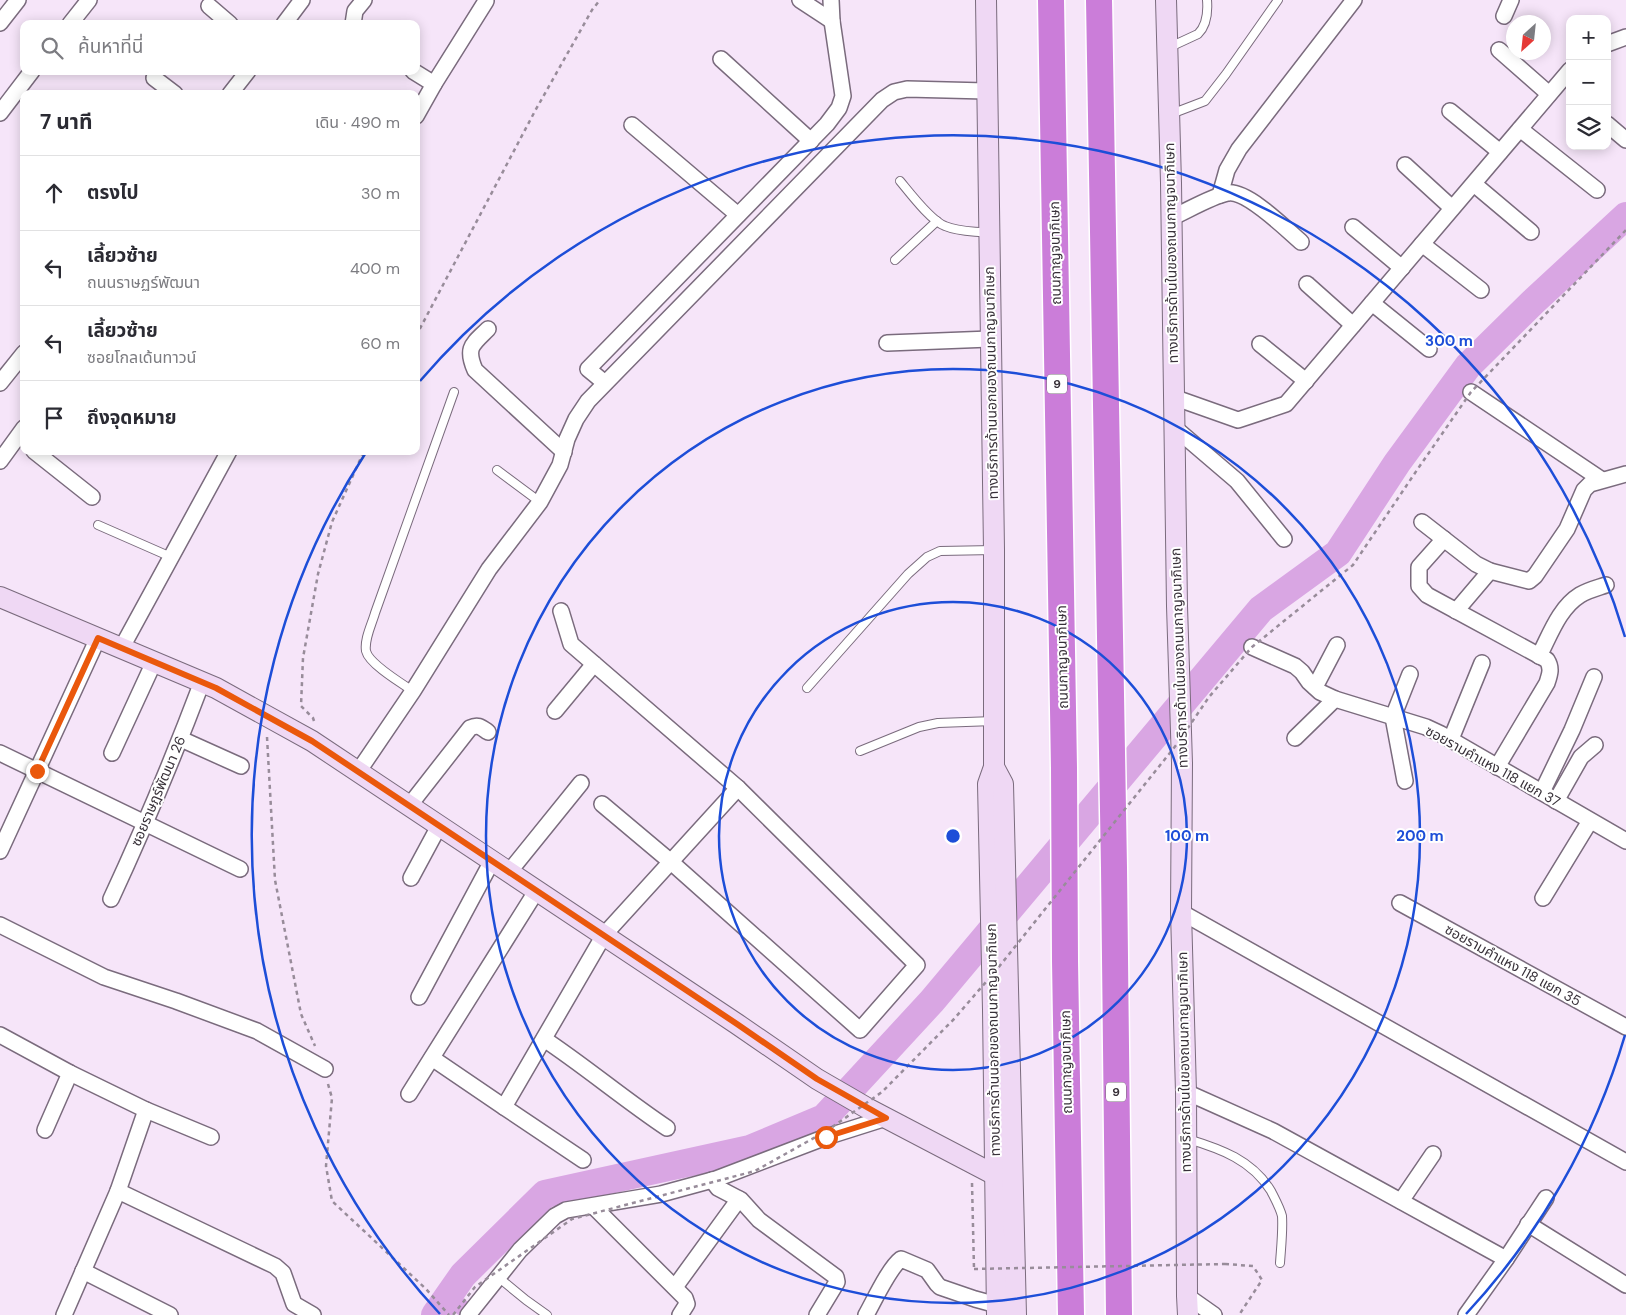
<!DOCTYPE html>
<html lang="th">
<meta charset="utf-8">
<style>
body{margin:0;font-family:"DM Sans","Noto Sans Thai",sans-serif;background:#f7f7f7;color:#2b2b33}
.controls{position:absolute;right:15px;top:15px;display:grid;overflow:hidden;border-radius:10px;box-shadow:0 2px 12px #0003}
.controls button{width:45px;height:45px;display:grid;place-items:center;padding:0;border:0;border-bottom:1px solid #e1e1e2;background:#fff;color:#2b2b33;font:25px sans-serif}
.compass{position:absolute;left:1506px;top:15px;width:45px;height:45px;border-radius:50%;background:#fff;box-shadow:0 2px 12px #0003;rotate:207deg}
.stop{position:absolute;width:15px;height:15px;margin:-11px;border:4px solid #ea580c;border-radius:50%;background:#fff}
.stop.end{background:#ea580c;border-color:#fff;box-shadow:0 1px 5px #0008}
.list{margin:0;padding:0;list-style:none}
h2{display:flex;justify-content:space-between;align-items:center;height:65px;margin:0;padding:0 20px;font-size:21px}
h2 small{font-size:16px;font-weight:400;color:#7c7c81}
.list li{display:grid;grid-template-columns:32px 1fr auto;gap:15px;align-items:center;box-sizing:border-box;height:75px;padding:0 20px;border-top:1px solid #e1e1e2}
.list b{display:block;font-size:19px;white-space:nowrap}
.list p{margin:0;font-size:16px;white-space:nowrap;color:#7c7c81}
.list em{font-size:16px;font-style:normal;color:#7c7c81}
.icon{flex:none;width:28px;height:28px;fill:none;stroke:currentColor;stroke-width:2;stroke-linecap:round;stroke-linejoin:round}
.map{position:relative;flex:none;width:1626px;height:1315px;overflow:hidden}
.search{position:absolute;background:#fff;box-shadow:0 2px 12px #0003;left:20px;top:20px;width:400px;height:55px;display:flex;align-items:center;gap:12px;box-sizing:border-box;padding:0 18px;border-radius:10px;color:#7c7c81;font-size:19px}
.panel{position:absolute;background:#fff;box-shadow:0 2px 12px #0003;left:20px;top:90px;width:400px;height:365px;border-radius:10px}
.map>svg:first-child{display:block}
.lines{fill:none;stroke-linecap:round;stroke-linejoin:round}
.canal{stroke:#d9a6e3;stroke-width:16}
.river{stroke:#d9a6e3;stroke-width:28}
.lane-casing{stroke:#7a6b7d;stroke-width:10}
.street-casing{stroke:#7a6b7d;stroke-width:18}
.secondary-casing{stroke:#7a6b7d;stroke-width:22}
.highway-casing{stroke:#fff;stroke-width:29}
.path{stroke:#988c9a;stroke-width:2.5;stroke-dasharray:4 4;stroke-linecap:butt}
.lane{stroke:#fff;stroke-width:8}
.street{stroke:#fff;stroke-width:15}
.secondary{stroke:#efd8f4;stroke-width:20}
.highway{stroke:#cb7dd9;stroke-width:26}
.path-bridge{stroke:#988c9a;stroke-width:2.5;stroke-dasharray:4 4;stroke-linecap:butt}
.route{stroke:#ea580c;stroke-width:6}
.ring{fill:none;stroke:#1d4ed8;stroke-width:2.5}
.labels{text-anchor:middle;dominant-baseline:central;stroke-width:4;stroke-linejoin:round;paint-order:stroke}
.shield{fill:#fff;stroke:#746f74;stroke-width:1}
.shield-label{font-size:12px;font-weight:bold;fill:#383139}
.street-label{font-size:14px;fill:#383139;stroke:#fff}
.centre{fill:#1d4ed8;stroke:#fff;stroke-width:2.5}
.ring-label{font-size:15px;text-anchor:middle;font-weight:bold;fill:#1d4ed8;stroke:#fff;stroke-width:4;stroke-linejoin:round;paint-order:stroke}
</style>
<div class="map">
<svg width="1626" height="1315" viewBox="0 0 1626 1315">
<rect width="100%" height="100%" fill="#f6e5f9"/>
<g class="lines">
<path class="canal" d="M 448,1296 L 471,1315"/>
<path class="river" d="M 435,1315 L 463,1275 L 545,1194 L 750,1149 L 824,1118 L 932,1001 L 1261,609 L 1338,553 L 1397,463 L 1468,366 L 1533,302 L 1626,216"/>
<g class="lane-casing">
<g id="lane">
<path d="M 1170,47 L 1198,34 C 1207,25 1208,12 1207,0"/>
<path d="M 1171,114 L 1205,101 L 1226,74 L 1278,0"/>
<path d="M 900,181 C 910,193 931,221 945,226 C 959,232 974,231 988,233"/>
<path d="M 895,260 L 937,221"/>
<path d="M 497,470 L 540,502"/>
<path d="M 98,525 L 171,557"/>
<path d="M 807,688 L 908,574 L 927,557 L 940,551 L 994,550"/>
<path d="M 413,691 C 401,683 369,664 366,651 C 364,639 372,624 375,613 L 454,392"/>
<path d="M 860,751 L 919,727 L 938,723 L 994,721"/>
<path d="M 1188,1139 C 1221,1149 1252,1160 1271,1191 C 1275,1199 1280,1208 1282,1216 C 1283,1231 1281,1248 1280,1263"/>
<path d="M 498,1277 L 526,1300 L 547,1315"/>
</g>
</g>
<g class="street-casing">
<g id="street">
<path d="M 800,0 L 832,21"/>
<path d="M 209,6 L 230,24"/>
<path d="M 1504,16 L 1511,0"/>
<path d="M 0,23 L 18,0"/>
<path d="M 70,24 L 89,0"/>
<path d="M 284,24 L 302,0"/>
<path d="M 353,24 L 355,11 L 364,0"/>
<path d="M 1607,44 L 1626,37"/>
<path d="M 1499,50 L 1549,94"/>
<path d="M 721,59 L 811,141"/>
<path d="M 413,71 L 434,84"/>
<path d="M 154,78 L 175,94"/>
<path d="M 230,94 L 248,71"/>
<path d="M 1450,111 L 1500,152"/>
<path d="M 0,113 L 32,71"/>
<path d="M 416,116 L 434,84 L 486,1"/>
<path d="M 1607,124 L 1626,140"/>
<path d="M 632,125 L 738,215"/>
<path d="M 1520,129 L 1597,190"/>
<path d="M 1405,165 L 1452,208"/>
<path d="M 1474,184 L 1531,232"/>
<path d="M 1220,195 L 1227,170 L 1239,149 L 1354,0"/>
<path d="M 1171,218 C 1187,211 1212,196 1228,193 C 1247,190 1286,229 1301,242"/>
<path d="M 1353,227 L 1402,268"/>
<path d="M 1422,244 L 1481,290"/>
<path d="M 1307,284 L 1353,325"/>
<path d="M 1372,303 L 1429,349"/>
<path d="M 488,329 C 473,344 465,347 475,370 L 564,452"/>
<path d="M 887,343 L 990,339"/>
<path d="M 1260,344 L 1306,381"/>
<path d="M 0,383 L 24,353"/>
<path d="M 605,383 L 588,369 L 827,124 L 839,108 L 843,96 L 832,21 L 831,0"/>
<path d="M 1471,392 L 1602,480"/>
<path d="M 1173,397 L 1238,420 L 1286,404 L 1570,70"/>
<path d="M 1175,428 L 1237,481 L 1284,539"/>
<path d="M 34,451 L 92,497"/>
<path d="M 0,461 L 24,428"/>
<path d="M 1422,522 L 1476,564 L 1490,571 L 1529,581 L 1535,576 L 1567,529 L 1584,490 L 1590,484 L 1626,474"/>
<path d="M 1444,539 L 1419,567 L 1419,586 L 1427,595 L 1547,660 C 1552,668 1550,674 1547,683 L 1497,767"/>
<path d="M 561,611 L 571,644 L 738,788 L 917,965 L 860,1030 L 671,862 L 602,804"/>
<path d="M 1456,611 L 1490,571"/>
<path d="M 1252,647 L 1295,666 L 1302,672 L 1309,682 L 1320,692 L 1335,699 L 1426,727 L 1441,734 L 1626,841"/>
<path d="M 121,649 L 229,451"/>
<path d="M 1539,656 C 1550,635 1559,608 1580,595 C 1588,590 1597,588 1606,585"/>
<path d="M 1315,687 L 1337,645"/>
<path d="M 555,711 L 594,664"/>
<path d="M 1295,738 L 1335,699"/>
<path d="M 181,739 L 241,766"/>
<path d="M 1451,739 L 1482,663"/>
<path d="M 0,753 L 240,869"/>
<path d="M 112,753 L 154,662"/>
<path d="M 358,772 L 413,691 L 489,569 L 540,502 L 560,465 L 567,439 L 576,419 L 588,401 L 882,100 L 894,92 L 907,89 L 986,91"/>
<path d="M 1405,781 L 1393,717 L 1410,674"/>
<path d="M 1542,792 L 1572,730 L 1594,677"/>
<path d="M 1556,801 L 1581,757 L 1595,745"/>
<path d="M 409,806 L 470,728 C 478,724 481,727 488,732"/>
<path d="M 0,851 L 98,638"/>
<path d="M 509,872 L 581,783"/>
<path d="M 411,878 L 439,826"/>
<path d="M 1543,898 L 1590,821"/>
<path d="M 111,899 C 144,828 174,756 202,682"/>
<path d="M 1400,903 L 1626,1027"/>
<path d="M 1181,912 L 1626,1162"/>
<path d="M 0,925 L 104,977 L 176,1001 L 257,1031 L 325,1069"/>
<path d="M 419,997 L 492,861"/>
<path d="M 0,1035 L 70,1073 L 146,1110 L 211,1137"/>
<path d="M 544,1039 C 586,1067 625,1100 667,1128"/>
<path d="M 432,1058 L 504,1107"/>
<path d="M 1186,1092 L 1273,1131 L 1506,1259"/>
<path d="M 409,1094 L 537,890"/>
<path d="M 45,1130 L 70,1073"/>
<path d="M 583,1160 L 504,1107 L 604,935 L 738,788"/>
<path d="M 712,1180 L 718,1188 L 741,1200 L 759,1220 L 836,1277 L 837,1282 L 817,1315"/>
<path d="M 118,1191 L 275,1266 L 283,1273 L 294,1304 L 313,1315"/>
<path d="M 1401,1201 L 1433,1154"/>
<path d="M 593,1206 L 685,1298 L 687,1304 L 680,1315"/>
<path d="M 1528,1224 L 1626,1285"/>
<path d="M 83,1271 L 170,1315"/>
<path d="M 675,1287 L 739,1199"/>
<path d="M 1187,1296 L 1214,1315"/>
<path d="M 64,1315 L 118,1191 L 146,1110"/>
<path d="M 468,1315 L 520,1250 L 555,1216 L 566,1210 L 661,1194 L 716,1179 L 826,1137 L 886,1118"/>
<path d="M 866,1315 C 874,1301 889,1268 901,1259 L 927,1270 L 937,1284 L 940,1287 L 975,1299 L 997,1305"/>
<path d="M 1466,1315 L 1506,1259 L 1546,1198"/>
</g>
</g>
<g class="secondary-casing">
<g id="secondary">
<path d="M 986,0 L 994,550 L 994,767 L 988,784 L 993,1010 L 997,1315"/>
<path d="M 1166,0 L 1171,183 L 1177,606 L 1182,763 L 1181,912 L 1186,1092 L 1187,1296 L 1188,1315"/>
<path d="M 0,597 L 216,688 L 312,741 L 737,1024 L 817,1079 L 867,1108 L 995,1175"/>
<path d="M 994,767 L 1003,784 L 1016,1315"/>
</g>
</g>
<g class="highway-casing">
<g id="highway">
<path d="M 1051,0 L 1064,768 L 1065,961 L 1071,1315"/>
<path d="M 1099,0 L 1114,868 L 1119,1315"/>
</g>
</g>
<g class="path">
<path d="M 416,336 L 535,111 L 592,10 L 600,0"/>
<path d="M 314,721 L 313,718 L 301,706 L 303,658 L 318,574 L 332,522 L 364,451"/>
<path d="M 267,737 L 275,880 L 301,1014 L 315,1046"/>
<path d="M 328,1084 L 332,1098 L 326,1166 L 332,1201 L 426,1289 L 449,1315"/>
<path d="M 972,1183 L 974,1269"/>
<path d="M 1225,1264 L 1253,1266 L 1262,1280 L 1239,1315"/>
</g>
<use href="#lane" class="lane"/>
<use href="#street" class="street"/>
<use href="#secondary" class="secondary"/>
<use href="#highway" class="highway"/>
<g class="path-bridge">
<path d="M 974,1269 L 1225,1264"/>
<path d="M 453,1315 L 475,1287 L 572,1219 L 755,1171 L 828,1130 L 882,1092 L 954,1019 L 998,968 L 1177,744 L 1209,697 L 1252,647 L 1353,565 L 1417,470 L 1471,392 L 1626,230"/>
</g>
</g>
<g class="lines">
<path class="route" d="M 37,771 L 98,638 L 216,688 L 312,741 L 737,1024 L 817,1079 L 886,1118 L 826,1137"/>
</g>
<g class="ring">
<circle cx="953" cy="836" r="234"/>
<circle cx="953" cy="836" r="467"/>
<path d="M1625 1035A701 701 0 0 1 1466 1314M440 1314A701 701 0 0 1 365 454M420 381A701 701 0 0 1 1625 637"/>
</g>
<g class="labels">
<g class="shield">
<rect x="1047" y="374.5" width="20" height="19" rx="4"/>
<rect x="1106" y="1082.5" width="20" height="19" rx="4"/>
</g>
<g class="shield-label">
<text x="1057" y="384">9</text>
<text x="1116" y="1092">9</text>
</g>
<g class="street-label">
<text transform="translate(1055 253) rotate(-91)">ถนนกาญจนาภิเษก</text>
<text transform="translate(1171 253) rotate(-91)">ทางบริการด้านในของถนนกาญจนาภิเษก</text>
<text transform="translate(991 383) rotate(-91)">ทางบริการด้านนอกของถนนกาญจนาภิเษก</text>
<text transform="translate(1062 657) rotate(-91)">ถนนกาญจนาภิเษก</text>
<text transform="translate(1179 658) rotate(-92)">ทางบริการด้านในของถนนกาญจนาภิเษก</text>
<text transform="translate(1493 766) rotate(29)">ซอยรามคำแหง 118 แยก 37</text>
<text transform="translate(158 791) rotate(-67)">ซอยราษฎร์พัฒนา 26</text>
<text transform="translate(1513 965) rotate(29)">ซอยรามคำแหง 118 แยก 35</text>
<text transform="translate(993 1040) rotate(-91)">ทางบริการด้านนอกของถนนกาญจนาภิเษก</text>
<text transform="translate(1066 1062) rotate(-91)">ถนนกาญจนาภิเษก</text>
<text transform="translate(1184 1062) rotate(-91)">ทางบริการด้านในของถนนกาญจนาภิเษก</text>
</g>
</g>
<circle cx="953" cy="836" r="8" class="centre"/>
<g class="ring-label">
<text x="1449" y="346">300 m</text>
<text x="1187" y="841">100 m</text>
<text x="1420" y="841">200 m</text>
</g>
</svg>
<div class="controls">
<button>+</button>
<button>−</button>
<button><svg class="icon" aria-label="layers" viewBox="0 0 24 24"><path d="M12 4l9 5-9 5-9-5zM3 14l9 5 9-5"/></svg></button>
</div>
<svg class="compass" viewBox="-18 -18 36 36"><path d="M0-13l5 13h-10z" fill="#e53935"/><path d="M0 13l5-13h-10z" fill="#7c7c81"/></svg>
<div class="stop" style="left:826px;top:1137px"></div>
<div class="stop end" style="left:37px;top:771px"></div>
<div class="search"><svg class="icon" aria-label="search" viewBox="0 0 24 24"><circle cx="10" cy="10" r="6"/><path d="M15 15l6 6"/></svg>ค้นหาที่นี่</div>
<section class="panel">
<h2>7 นาที<small>เดิน · 490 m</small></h2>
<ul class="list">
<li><svg class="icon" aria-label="ahead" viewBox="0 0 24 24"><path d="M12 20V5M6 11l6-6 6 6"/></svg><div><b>ตรงไป</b></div><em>30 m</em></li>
<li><svg class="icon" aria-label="left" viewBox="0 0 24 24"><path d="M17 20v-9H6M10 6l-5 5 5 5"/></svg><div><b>เลี้ยวซ้าย</b><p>ถนนราษฏร์พัฒนา</p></div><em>400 m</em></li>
<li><svg class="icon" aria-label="left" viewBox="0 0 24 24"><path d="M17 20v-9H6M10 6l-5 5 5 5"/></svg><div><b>เลี้ยวซ้าย</b><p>ซอยโกลเด้นทาวน์</p></div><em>60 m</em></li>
<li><svg class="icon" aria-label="arrive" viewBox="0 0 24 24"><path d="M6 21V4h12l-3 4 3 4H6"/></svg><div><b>ถึงจุดหมาย</b></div></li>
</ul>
</section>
</div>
